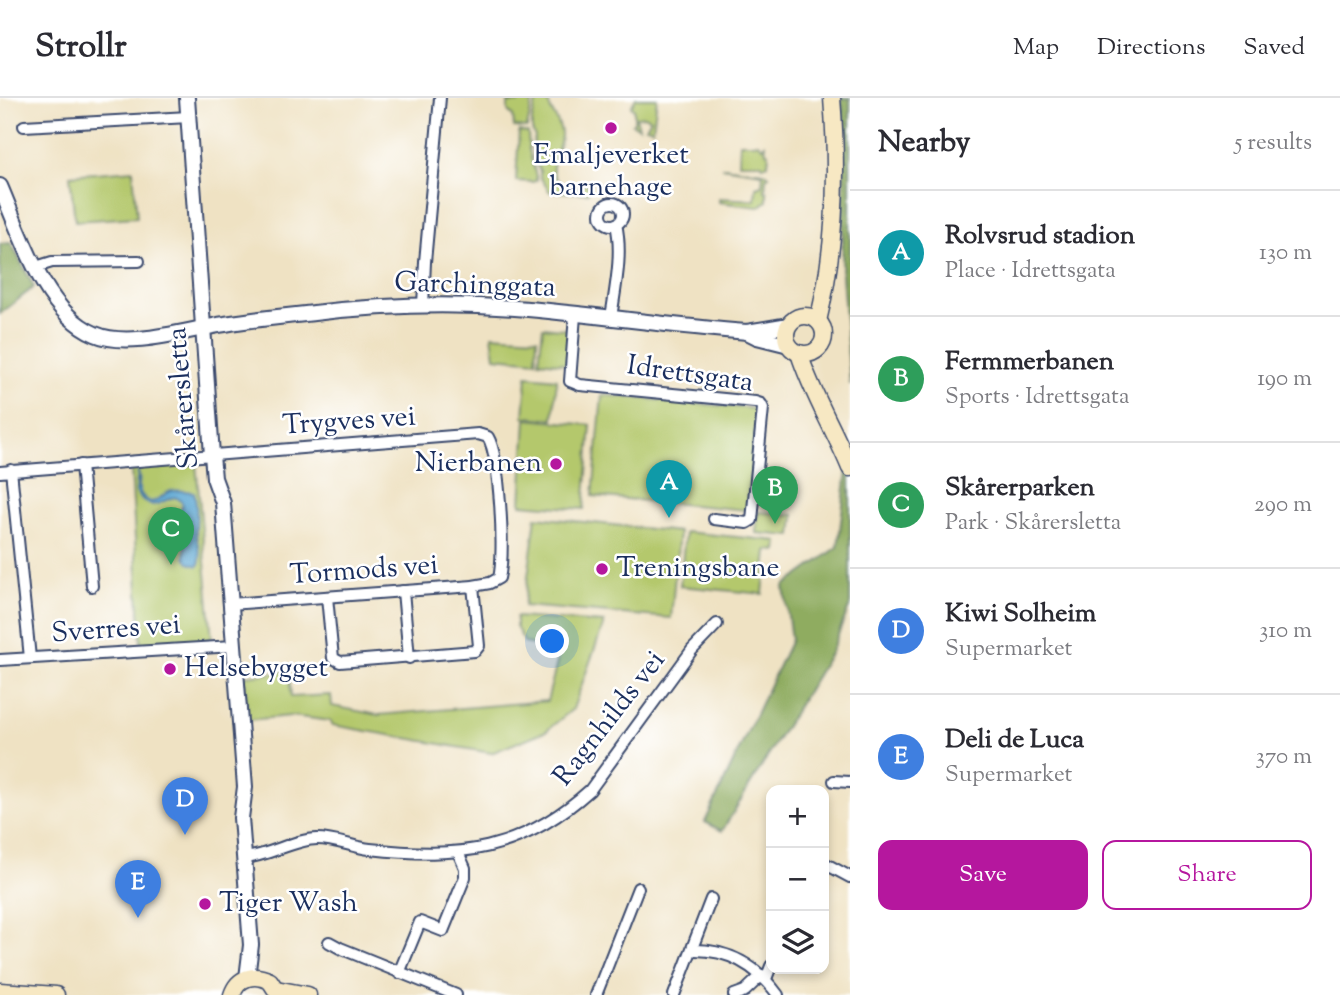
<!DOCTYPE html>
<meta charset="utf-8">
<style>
body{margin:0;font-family:"Sorts Mill Goudy",serif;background:#f2f2f3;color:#2b2b33}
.controls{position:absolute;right:21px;bottom:21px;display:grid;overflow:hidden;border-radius:14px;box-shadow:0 4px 10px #0003}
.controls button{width:63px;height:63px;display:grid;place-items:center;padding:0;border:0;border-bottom:2px solid #e1e1e2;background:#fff;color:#2b2b33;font:35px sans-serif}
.you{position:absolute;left:553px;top:544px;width:24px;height:24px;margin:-18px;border:5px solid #fff;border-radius:50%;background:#1a73e8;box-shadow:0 0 0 10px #1a73e833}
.badge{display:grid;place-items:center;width:46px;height:46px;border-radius:50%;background:#b5179e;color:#fff;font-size:23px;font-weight:700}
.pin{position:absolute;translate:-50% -58px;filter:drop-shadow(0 2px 4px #0008)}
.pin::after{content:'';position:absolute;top:37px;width:24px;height:21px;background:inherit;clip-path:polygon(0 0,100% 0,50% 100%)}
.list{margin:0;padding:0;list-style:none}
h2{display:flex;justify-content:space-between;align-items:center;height:91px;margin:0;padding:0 28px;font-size:30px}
h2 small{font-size:23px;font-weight:400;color:#7c7c81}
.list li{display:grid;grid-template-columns:46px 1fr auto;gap:21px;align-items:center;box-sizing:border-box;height:126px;padding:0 28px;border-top:2px solid #e1e1e2}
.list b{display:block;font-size:26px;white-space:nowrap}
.list p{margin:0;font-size:23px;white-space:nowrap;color:#7c7c81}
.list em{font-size:23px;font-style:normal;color:#7c7c81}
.actions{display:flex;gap:14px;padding:21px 28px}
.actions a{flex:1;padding:16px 0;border:2px solid #b5179e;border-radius:14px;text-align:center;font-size:24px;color:#b5179e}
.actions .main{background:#b5179e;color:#fff}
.icon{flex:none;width:38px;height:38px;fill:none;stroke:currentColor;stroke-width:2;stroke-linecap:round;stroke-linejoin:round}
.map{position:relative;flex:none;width:850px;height:897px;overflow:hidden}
header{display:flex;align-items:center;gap:42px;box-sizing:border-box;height:98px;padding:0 35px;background:#fff;border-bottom:2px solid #e1e1e2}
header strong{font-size:33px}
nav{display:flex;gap:38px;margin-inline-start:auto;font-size:24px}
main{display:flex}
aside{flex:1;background:#fff}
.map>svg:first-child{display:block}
.green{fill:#b4c86c;stroke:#687c65;stroke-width:2}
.forest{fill:#8fac60;stroke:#556e5f;stroke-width:2}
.water{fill:#59a5d1;stroke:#3a6a98;stroke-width:2}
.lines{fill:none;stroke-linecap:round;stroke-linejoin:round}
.minor-casing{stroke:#3b4a6d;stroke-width:14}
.tertiary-casing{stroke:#3b4a6d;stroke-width:18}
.secondary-casing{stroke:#3b4a6d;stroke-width:19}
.minor{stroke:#fff;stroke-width:10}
.tertiary{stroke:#fff;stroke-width:14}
.secondary{stroke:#f7e8c3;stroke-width:16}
.poi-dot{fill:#b5179e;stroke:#fff;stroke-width:2.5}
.labels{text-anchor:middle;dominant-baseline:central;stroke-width:5;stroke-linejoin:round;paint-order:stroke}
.poi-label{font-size:28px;fill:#1b2f5e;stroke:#fff;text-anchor:start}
.street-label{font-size:28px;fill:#1b2f5e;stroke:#fff}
</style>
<header>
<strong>Strollr</strong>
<nav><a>Map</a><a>Directions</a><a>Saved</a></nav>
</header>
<main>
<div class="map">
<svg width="850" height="897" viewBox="0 0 850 897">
<rect width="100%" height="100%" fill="#fff"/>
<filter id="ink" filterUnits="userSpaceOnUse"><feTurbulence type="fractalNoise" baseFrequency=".0143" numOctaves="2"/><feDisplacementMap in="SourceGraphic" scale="14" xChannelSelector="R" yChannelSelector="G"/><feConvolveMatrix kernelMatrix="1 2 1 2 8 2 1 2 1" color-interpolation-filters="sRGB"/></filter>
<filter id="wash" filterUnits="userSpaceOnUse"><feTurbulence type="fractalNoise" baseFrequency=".00686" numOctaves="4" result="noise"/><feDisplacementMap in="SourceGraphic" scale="28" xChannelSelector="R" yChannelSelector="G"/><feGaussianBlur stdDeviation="1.57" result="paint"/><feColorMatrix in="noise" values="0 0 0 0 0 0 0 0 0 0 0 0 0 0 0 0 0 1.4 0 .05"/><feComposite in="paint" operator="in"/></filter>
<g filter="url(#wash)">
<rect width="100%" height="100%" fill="#efe2c3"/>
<g class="green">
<path d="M 519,0 L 533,0 L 527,30 L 514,29 L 513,18 L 508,13 L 508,5 L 518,5 Z"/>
<path d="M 537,0 L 547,0 C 549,14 560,22 561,35 C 563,52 541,72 562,86 C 571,92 580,89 588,84 L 588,95 L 550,94 L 540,79 L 540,73 L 536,66 L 534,56 L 533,47 L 535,39 L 532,32 L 532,23 Z"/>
<path d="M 636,0 L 657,0 L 653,31 L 646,29 L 651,21 L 644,18 L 636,19 L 639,29 L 632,26 L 634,24 L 634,11 L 631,9 Z"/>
<path d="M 519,33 L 528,35 L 529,52 L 537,82 L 533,84 L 516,83 Z"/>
<path d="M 740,45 L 758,45 L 762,49 L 765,46 L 766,54 L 769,55 L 768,66 L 763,68 L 762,65 L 739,65 Z"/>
<path d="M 722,69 L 764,74 L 769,78 L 766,80 L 765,93 L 767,94 L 767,103 L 759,109 L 719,104 L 719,100 L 755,102 L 756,89 L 762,87 L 763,75 Z"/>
<path d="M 133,72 L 137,119 L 75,123 L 70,77 Z"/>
<path d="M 543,229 L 570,232 L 567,266 L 539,263 Z"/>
<path d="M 492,237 L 537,240 L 536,263 L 495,259 Z"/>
<path d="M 527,278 L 557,281 L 553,321 L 524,319 Z"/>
<path d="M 602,297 L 757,311 L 747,412 L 593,398 Z"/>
<path d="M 526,321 L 591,327 L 584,411 L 521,406 Z"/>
<path d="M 196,365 L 212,541 L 141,546 L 131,371 Z"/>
<path d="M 758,414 L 794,417 L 792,438 L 756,435 Z"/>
<path d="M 536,419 L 679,434 L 671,520 L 524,508 Z"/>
<path d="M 685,434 L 778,443 L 777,453 L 767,452 L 763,496 L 680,488 Z"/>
<path d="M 516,519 L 604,525 L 573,611 L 546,633 L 491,655 L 332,627 L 331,623 L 291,618 L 248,622 L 244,578 L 289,573 L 291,599 L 331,597 L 332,608 L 378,617 L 547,603 L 559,557 L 539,548 L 525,545 L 516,529 Z"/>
</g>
<g class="forest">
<path d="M 841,0 L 850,0 L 850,287 L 842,176 L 845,29 Z"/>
<path d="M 11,145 L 34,189 L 0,216 L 0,146 Z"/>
<path d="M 850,347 L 850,507 L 831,554 L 722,733 L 705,724 L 791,542 L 784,488 L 838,449 Z"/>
</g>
<path class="water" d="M 138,374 C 142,382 136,389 141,396 C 153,413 160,397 171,393 C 178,391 188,394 194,394 C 198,410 196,420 196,435 C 196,447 204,456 198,468 L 189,465 L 185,459 L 186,433 L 179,414 L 183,407 C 171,383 158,427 136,394 Z"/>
</g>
<g filter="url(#ink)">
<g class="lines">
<g class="minor-casing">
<g id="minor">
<path d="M 24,28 L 189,19"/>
<circle cx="612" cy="116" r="11"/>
<path d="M 36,169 L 52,164 L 139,163"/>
<path d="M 423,208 L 425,164 L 440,0"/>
<path d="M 575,217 L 570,283 L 580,287 L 755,304 L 761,306 L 763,310 L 752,422 L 747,425 L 714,421"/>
<path d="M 611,220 C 615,191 623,156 616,126"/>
<path d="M 81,367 L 92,488"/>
<path d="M 11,372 L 30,560"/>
<path d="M 0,374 L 478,336 L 488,339 C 500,359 505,457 499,480 L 490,485 L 473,488 L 230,506"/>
<path d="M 403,493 L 409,560"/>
<path d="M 327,499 L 333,560 L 340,564 L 475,553 L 479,548 L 473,488"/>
<path d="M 0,562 L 234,548"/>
<path d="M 834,683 L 850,684"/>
<path d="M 244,760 C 269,758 295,741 317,741 C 335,741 353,749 370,751 C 460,761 521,754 590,692 L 692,552 L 717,526"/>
<path d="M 824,765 L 850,779"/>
<path d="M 329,844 L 340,850 L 456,897"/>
<path d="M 692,852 C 728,851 757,868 778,897"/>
<path d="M 399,875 L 420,824 L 443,833 L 465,779 L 465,770 L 458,754"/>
<path d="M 766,881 L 771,868"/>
<path d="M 596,897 L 638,790"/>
<path d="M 674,897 L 711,801"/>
<path d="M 734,897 L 745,893 L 762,877"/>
</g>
</g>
<g class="tertiary-casing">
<g id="tertiary">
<path d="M 187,0 L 212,357 L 214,380 L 223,405 L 245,689 L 241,720 L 251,847 L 247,880"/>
<path d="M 0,88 C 20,134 44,215 95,236 C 129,251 189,231 225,226 C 255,221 285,218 314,215 C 381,207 448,205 515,210 C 592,216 669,228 747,234 L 757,239 L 789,247"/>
<path d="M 747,234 L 789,227"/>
</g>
</g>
<g class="secondary-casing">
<g id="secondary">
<circle cx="805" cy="237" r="19"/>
<path d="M 818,223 C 836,151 838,75 832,0"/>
<path d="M 799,255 C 811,294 834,331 850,370"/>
<path d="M 276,891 L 308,897"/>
<path d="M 0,893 L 56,897"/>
<path d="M 232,897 C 238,879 254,875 270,883 L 279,897"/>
</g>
</g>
<use href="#minor" class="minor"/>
<use href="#tertiary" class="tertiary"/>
<use href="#secondary" class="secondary"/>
</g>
</g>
<g class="poi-dot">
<circle cx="611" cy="30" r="7"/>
<circle cx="556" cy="366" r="7"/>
<circle cx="602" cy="471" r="7"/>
<circle cx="170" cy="571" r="7"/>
<circle cx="205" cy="806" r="7"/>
</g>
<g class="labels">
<g class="poi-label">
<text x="611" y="58" text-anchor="middle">Emaljeverket<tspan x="611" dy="32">barnehage</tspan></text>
<text x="542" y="366" text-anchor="end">Nierbanen</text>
<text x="616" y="471">Treningsbane</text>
<text x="184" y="571">Helsebygget</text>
<text x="219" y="806">Tiger Wash</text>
</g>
<g class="street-label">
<text transform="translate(475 188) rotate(2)">Garchinggata</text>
<text transform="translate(690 277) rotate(8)">Idrettsgata</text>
<text transform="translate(184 300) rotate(-95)">Skårersletta</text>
<text transform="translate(349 324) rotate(-4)">Trygves vei</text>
<text transform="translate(364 473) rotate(-4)">Tormods vei</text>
<text transform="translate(116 532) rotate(-4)">Sverres vei</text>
<text transform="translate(610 621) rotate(-52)">Ragnhilds vei</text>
</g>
</g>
</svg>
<div class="controls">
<button>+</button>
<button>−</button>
<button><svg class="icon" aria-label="layers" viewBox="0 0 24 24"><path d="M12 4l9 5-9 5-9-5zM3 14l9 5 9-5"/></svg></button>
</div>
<div class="you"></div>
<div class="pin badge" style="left:669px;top:420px;background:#0f9aa8">A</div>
<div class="pin badge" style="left:775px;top:426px;background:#2e9e5b">B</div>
<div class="pin badge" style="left:171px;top:467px;background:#2e9e5b">C</div>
<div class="pin badge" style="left:185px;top:737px;background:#3f7fe0">D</div>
<div class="pin badge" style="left:138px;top:820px;background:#3f7fe0">E</div>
</div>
<aside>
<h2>Nearby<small>5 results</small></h2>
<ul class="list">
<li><span class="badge" style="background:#0f9aa8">A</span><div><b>Rolvsrud stadion</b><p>Place · Idrettsgata</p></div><em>130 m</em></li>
<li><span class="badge" style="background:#2e9e5b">B</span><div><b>Fermmerbanen</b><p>Sports · Idrettsgata</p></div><em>190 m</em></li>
<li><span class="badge" style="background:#2e9e5b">C</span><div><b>Skårerparken</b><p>Park · Skårersletta</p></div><em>290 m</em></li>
<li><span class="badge" style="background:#3f7fe0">D</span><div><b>Kiwi Solheim</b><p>Supermarket</p></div><em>310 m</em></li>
<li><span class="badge" style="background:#3f7fe0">E</span><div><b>Deli de Luca</b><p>Supermarket</p></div><em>370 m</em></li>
</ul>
<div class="actions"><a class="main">Save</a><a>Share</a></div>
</aside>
</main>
